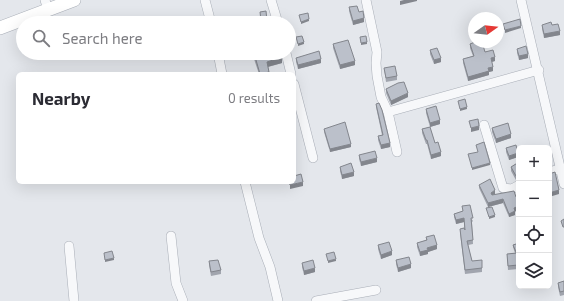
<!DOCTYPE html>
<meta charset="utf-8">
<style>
body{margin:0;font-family:"Exo 2",sans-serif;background:#f2f2f3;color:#2b2b33}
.controls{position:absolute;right:12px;bottom:12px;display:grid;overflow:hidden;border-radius:6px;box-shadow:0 4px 16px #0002}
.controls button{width:36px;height:36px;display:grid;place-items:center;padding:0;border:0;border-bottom:1px solid #e1e1e2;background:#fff;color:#2b2b33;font:20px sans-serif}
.compass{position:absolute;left:468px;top:12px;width:36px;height:36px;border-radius:50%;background:#fff;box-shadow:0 4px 16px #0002;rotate:75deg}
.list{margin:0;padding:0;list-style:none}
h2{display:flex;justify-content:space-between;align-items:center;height:52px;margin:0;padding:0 16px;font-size:17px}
h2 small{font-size:13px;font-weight:400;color:#7c7c81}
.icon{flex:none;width:22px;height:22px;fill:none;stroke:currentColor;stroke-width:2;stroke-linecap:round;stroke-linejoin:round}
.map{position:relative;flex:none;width:564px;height:301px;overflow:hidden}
.search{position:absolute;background:#fff;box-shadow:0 4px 16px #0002;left:16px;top:16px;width:280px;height:44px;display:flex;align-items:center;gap:10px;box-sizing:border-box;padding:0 14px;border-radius:22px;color:#7c7c81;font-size:15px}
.panel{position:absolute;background:#fff;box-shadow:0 4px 16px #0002;left:16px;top:72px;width:280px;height:112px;border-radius:6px}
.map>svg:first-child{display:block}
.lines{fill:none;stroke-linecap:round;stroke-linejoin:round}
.street-casing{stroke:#a9aeb7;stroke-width:10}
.secondary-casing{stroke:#a9aeb7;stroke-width:14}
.street{stroke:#f7f8fa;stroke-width:9}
.secondary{stroke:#fff;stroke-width:13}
.wall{fill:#a1a5ae}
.shaded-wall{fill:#83868d}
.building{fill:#bbc0ca;stroke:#83868d}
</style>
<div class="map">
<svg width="564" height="301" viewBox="0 0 564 301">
<rect width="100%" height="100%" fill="#e4e7ec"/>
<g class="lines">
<g class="street-casing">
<g id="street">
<path d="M 45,0 L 48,10"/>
<path d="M 205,0 L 211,23"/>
<path d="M 271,0 L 278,23"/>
<path d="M 366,0 L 377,52 L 376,63 L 377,76 L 381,97 L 388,112 L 397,152"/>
<path d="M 521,0 L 564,184"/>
<path d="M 218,53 L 222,74"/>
<path d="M 286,53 L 291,74"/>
<path d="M 294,84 L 313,158"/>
<path d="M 388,112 L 539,70"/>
<path d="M 484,125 L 503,188 L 512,189 L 519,185"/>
<path d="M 549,172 L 559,169"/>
<path d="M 245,182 L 259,238 L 270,267 L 278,301"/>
<path d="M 171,236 L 176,283 L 183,301"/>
<path d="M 69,246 L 74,301"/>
<path d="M 316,301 L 376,290"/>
</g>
</g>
<g class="secondary-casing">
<path id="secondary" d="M 0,28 L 74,0"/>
</g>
<use href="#street" class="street"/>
<use href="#secondary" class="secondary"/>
</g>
<g class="wall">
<path d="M 349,7 L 359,12 L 364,22 L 353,25 L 349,11 Z"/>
<path d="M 266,11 L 267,23 L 261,23 L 260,12 Z"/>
<path d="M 542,25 L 552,25 L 560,35 L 544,38 L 542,29 Z"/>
<path d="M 333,44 L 355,65 L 340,69 L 333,48 Z"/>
<path d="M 470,44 L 485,52 L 495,61 L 492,62 L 493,71 L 489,72 L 489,75 L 468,81 L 463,63 L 463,59 L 473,56 L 470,48 Z"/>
<path d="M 517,49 L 528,58 L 519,60 L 517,53 Z"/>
<path d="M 430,50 L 441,62 L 434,64 L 430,54 Z"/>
<path d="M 254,53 L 282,63 L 268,67 L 269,74 L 259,74 L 254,59 Z"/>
<path d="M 296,58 L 321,63 L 298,69 L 296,62 Z"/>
<path d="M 384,68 L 397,76 L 397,80 L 386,82 Z"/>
<path d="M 386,89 L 408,97 L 391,105 L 386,93 Z"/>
<path d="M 376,104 L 390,147 L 381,149 L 378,140 L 378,136 L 382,135 L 376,107 Z"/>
<path d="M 426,109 L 440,124 L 430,127 L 435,143 L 441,156 L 431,159 L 427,144 L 426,144 L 422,133 L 422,129 L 430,127 L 426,113 Z"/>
<path d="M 492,128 L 511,138 L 496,143 L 492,132 Z"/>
<path d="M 324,129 L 351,147 L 330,152 L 324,132 Z"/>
<path d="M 506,148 L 518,157 L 509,160 L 506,152 Z"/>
<path d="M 359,155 L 377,162 L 361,166 L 359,159 Z"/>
<path d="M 519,162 L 519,179 L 516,180 L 511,171 L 511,167 Z"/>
<path d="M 340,167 L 354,176 L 342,179 L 340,171 Z"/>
<path d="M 479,185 L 495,194 L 516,197 L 519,196 L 519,210 L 515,211 L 515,215 L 509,217 L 503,203 L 488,207 L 479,188 Z"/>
<path d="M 462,206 L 473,221 L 472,222 L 473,244 L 468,245 L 472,261 L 482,268 L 482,272 L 465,274 L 460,233 L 460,229 L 464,228 L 464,222 L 456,224 L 454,217 L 454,214 L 463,211 Z"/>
<path d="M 426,237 L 437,249 L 428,252 L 428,254 L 420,256 L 417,247 L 417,243 L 426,240 Z"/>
<path d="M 519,243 L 519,253 L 517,254 L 518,269 L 508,270 L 507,254 L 515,253 L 513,247 L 513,245 Z"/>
<path d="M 378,245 L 392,255 L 381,259 L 378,249 Z"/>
<path d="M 396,260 L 411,268 L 398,272 L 396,264 Z"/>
<path d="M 209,261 L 221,270 L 221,274 L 211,276 L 209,265 Z"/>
<path d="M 302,263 L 315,272 L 304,275 L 302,267 Z"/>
<path d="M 564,281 L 564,295 L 560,296 L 558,287 L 558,283 Z"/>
</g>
<g class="shaded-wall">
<path d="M 404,0 L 417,0 L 417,1 L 400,5 L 400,1 Z"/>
<path d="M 364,18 L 364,22 L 353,25 L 353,21 Z"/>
<path d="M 309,19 L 309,21 L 301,24 L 301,22 Z"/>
<path d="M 521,26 L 521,28 L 505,33 L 505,30 Z"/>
<path d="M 560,31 L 560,35 L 544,38 L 544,34 Z"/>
<path d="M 304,42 L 304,44 L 298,46 L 298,44 Z"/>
<path d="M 367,42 L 367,44 L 361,45 L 361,43 Z"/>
<path d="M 528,54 L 528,58 L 519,60 L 519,56 Z"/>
<path d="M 282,57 L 282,63 L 267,67 L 267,62 Z"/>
<path d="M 495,57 L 495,61 L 491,62 L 491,58 Z"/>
<path d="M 441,58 L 441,62 L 434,64 L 434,60 Z"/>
<path d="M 321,59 L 321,63 L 298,69 L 298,65 Z"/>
<path d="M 355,61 L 355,65 L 340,69 L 340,65 Z"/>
<path d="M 493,67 L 493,71 L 489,72 L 489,75 L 468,81 L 468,77 L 488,68 Z"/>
<path d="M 408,93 L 408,97 L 391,105 L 391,101 Z"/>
<path d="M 467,107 L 467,109 L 460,111 L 460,109 Z"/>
<path d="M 440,120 L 440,124 L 430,127 L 430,123 Z"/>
<path d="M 479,126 L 479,130 L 471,132 L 471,128 Z"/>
<path d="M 511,134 L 511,138 L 496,143 L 496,139 Z"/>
<path d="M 390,143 L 390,147 L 381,149 L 381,145 Z"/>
<path d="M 351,144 L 351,147 L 330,152 L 330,149 Z"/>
<path d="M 441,152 L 441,156 L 431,159 L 431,155 Z"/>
<path d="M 518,153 L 518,157 L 509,160 L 509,156 Z"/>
<path d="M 377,158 L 377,162 L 361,166 L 361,162 Z"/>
<path d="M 490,163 L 490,165 L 472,170 L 472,168 Z"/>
<path d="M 354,172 L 354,176 L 342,179 L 342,175 Z"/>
<path d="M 303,182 L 303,186 L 290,189 L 290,185 Z"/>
<path d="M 495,190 L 495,194 L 491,196 L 491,193 Z"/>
<path d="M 559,190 L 559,194 L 549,197 L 549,193 Z"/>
<path d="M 503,199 L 503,203 L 488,207 L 488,203 Z"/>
<path d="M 519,206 L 519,210 L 514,212 L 514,208 Z"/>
<path d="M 515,211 L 515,215 L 509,217 L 509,214 Z"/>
<path d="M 495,215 L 495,217 L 489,219 L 489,217 Z"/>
<path d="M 464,218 L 464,222 L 456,224 L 456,220 Z"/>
<path d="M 437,245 L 437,249 L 428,252 L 428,254 L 420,256 L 420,252 L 427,248 Z"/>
<path d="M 392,251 L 392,255 L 381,259 L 381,255 Z"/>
<path d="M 114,258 L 114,260 L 105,262 L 105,260 Z"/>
<path d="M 336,259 L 336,261 L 328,263 L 328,261 Z"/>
<path d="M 411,264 L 411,268 L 398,272 L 398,268 Z"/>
<path d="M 315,268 L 315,272 L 304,275 L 304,271 Z"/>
</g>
<g class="building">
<path d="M 357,6 L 359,12 L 363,11 L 364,18 L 353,21 L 349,7 Z"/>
<path d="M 266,11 L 267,21 L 261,21 L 260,12 Z"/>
<path d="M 308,13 L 309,19 L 301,22 L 299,15 Z"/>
<path d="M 520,19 L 521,26 L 505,30 L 503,24 Z"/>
<path d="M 551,22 L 552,25 L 558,24 L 560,31 L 544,34 L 542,25 Z"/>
<path d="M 302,36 L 304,42 L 298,44 L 296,37 Z"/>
<path d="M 366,36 L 367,42 L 361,43 L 360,37 Z"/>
<path d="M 348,40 L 355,61 L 340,65 L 333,44 Z"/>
<path d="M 475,42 L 482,42 L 485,52 L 493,50 L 495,57 L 491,58 L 493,67 L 488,68 L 489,71 L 468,77 L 463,59 L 474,56 L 470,44 Z"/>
<path d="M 526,46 L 528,54 L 519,56 L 517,49 Z"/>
<path d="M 437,48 L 441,58 L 434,60 L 430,50 Z"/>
<path d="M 319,51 L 321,59 L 298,65 L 296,58 Z"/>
<path d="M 254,53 L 281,53 L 282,57 L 267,62 L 269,72 L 260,74 Z"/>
<path d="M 395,66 L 397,76 L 386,78 L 384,68 Z"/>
<path d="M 404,82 L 408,93 L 391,101 L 386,89 L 398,83 Z"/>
<path d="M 465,99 L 467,107 L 460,109 L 458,101 Z"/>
<path d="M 379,103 L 382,110 L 390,143 L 381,145 L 378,136 L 383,135 L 376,104 Z"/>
<path d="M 436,106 L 440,120 L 430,123 L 426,109 Z"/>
<path d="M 478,119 L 479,126 L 471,128 L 469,121 Z"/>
<path d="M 345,122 L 351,144 L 330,149 L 324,129 Z"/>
<path d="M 508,123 L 511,134 L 496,139 L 492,128 Z"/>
<path d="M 430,127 L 435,143 L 438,142 L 441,152 L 431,155 L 427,140 L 426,140 L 422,129 Z"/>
<path d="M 484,142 L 490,163 L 472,168 L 468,154 L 478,152 L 476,145 Z"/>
<path d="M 516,145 L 518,153 L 509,156 L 506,148 Z"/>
<path d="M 375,151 L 377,158 L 361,162 L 359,155 Z"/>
<path d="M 519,162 L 519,175 L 516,176 L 511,167 Z"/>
<path d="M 351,163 L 354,172 L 342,175 L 340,167 Z"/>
<path d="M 555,172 L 559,190 L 549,193 L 549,174 Z"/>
<path d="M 301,174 L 303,182 L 290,185 L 289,182 L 294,182 L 294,176 Z"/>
<path d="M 490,179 L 495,190 L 491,193 L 492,195 L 514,191 L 516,197 L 519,196 L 519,206 L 514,208 L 515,211 L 509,214 L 503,199 L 488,203 L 479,185 Z"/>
<path d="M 470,205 L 473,218 L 471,218 L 473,240 L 467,241 L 472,261 L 482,260 L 482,268 L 465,270 L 460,229 L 464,228 L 465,230 L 464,218 L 456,220 L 454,214 L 463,211 L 462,206 Z"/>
<path d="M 492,207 L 495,215 L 489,217 L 486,208 Z"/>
<path d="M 564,219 L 564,227 L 563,227 L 561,221 Z"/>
<path d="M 434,235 L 437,245 L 427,248 L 428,250 L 420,252 L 417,243 L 427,240 L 426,237 Z"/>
<path d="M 389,242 L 392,251 L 381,255 L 378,245 Z"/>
<path d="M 519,243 L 519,251 L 516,252 L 513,245 Z"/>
<path d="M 112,251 L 114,258 L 105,260 L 104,253 Z"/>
<path d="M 334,252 L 336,259 L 328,261 L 326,254 Z"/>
<path d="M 517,253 L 518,265 L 508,266 L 507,254 Z"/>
<path d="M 409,257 L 411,264 L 398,268 L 396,260 Z"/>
<path d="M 218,260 L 221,270 L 211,272 L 209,261 Z"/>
<path d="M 313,260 L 315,268 L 304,271 L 302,263 Z"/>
<path d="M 564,281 L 564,291 L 560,292 L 558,283 Z"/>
</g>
</svg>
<div class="controls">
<button>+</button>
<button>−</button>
<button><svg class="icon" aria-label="locate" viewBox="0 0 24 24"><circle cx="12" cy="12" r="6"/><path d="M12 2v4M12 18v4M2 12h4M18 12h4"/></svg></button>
<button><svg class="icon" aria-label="layers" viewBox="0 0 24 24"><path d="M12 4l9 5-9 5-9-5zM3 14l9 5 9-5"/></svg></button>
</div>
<svg class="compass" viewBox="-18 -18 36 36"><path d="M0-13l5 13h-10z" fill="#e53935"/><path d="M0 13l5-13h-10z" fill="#7c7c81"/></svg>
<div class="search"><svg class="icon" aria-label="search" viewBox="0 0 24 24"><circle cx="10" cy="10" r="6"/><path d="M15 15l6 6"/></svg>Search here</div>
<section class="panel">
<h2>Nearby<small>0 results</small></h2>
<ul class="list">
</ul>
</section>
</div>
